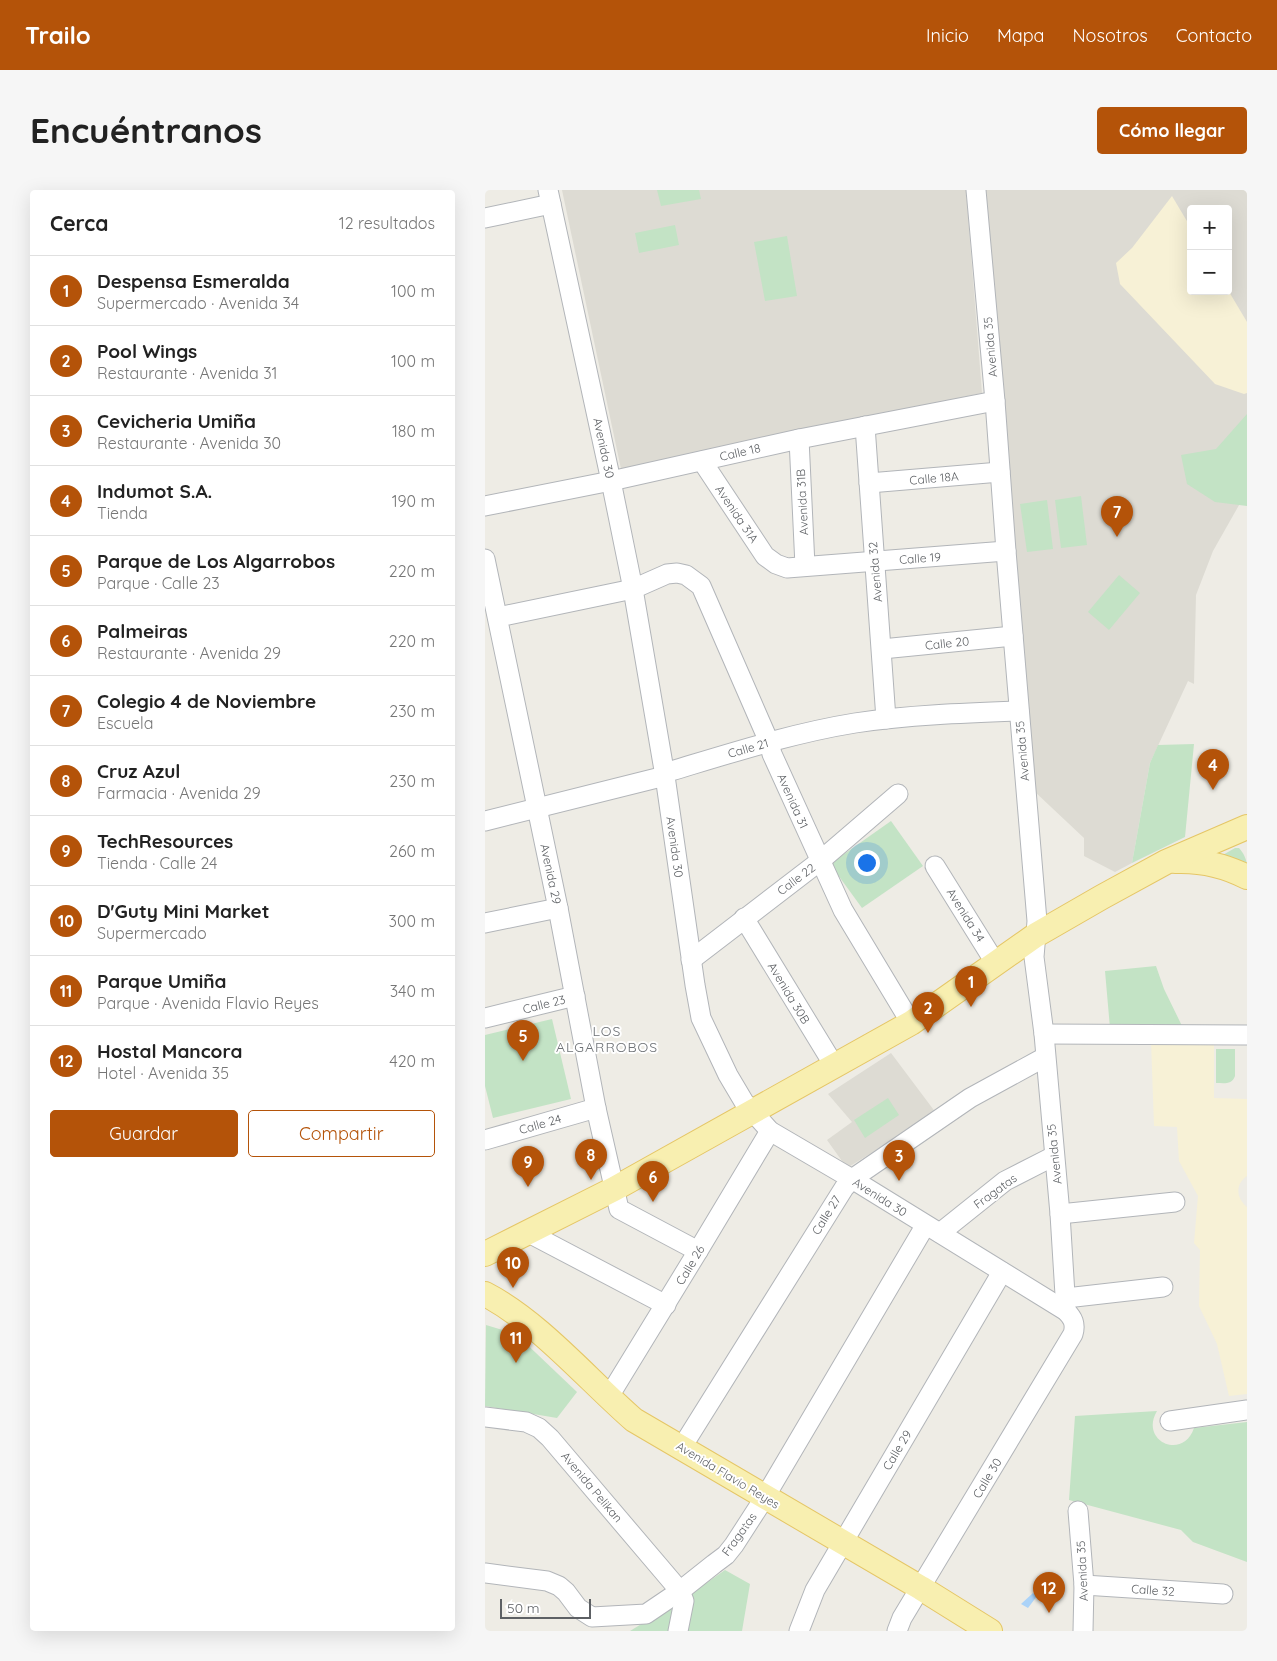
<!DOCTYPE html>
<html lang="es">
<meta charset="utf-8">
<style>
body{margin:0;font-family:Quicksand,sans-serif;background:#f6f6f6;color:#222}
.controls{position:absolute;right:15px;top:15px;display:grid;overflow:hidden;border-radius:5px;box-shadow:0 5px 20px #0002}
.controls button{width:45px;height:45px;display:grid;place-items:center;padding:0;border:0;border-bottom:1px solid #e0e0e0;background:#fff;color:#222;font:25px sans-serif}
.scale{position:absolute;left:15px;bottom:12px;width:91px;box-sizing:border-box;padding-left:5px;border:2px solid #5d6064;border-top:0;font-size:14px;line-height:18px;white-space:nowrap;color:#5d6064;-webkit-text-stroke:4px #fff;paint-order:stroke}
.you{position:absolute;left:381px;top:672px;width:18px;height:18px;margin:-12px;border:4px solid #fff;border-radius:50%;background:#1a73e8;box-shadow:0 0 0 8px #1a73e833}
.badge{display:grid;place-items:center;width:32px;height:32px;border-radius:50%;background:#b45309;color:#fff;font-size:16px;font-weight:700}
.pin{position:absolute;translate:-50% -41px;filter:drop-shadow(0 1px 2px #0008)}
.pin::after{content:'';position:absolute;top:26px;width:18px;height:15px;background:inherit;clip-path:polygon(0 0,100% 0,50% 100%)}
.list{margin:0;padding:0;list-style:none}
h2{display:flex;justify-content:space-between;align-items:center;height:65px;margin:0;padding:0 20px;font-size:21px}
h2 small{font-size:16px;font-weight:400;color:#767676}
.list li{display:grid;grid-template-columns:32px 1fr auto;gap:15px;align-items:center;box-sizing:border-box;height:70px;padding:0 20px;border-top:1px solid #e0e0e0}
.list b{display:block;font-size:19px;white-space:nowrap}
.list p{margin:0;font-size:16px;white-space:nowrap;color:#767676}
.list em{font-size:16px;font-style:normal;color:#767676}
.actions{display:flex;gap:10px;padding:15px 20px}
.actions a{flex:1;padding:11px 0;border:1px solid #b45309;border-radius:5px;text-align:center;font-size:18px;color:#b45309}
.actions .main{background:#b45309;color:#fff}
.map{position:relative;flex:none;width:762px;height:1441px;overflow:hidden;border-radius:5px}
header{display:flex;align-items:center;gap:30px;box-sizing:border-box;height:70px;padding:0 25px;background:#b45309;color:#fff}
header strong{font-size:24px}
nav{display:flex;gap:28px;margin-inline-start:auto;font-size:18px}
.intro{display:flex;align-items:center;justify-content:space-between;box-sizing:border-box;height:120px;padding:0 30px}
h1{margin:0;font-size:35px}
.button{padding:12px 22px;border-radius:5px;background:#b45309;color:#fff;font-size:18px;font-weight:700}
main{display:flex;gap:30px;padding:0 30px}
aside{flex:1;background:#fff;border-radius:5px;box-shadow:0 5px 20px #0002}
.map>svg:first-child{display:block}
.education{fill:#dddbd3;fill-rule:evenodd}
.green{fill:#c3e3c5}
.sand{fill:#f7f1d6}
.water{fill:#abd3f8}
.lines{fill:none;stroke-linecap:round;stroke-linejoin:round}
.minor-casing{stroke:#b2b5b9;stroke-width:21}
.major-casing{stroke:#e5c666;stroke-width:26}
.minor{stroke:#fff;stroke-width:19}
.major{stroke:#f8efb0;stroke-width:24}
.labels{text-anchor:middle;dominant-baseline:central;stroke-width:4;stroke-linejoin:round;paint-order:stroke}
.street-label{font-size:12px;fill:#5d6064;stroke:#fff}
.neighbourhood-label{font-size:14px;letter-spacing:1px;fill:#6e7276;stroke:#fff}
</style>
<header>
<strong>Trailo</strong>
<nav><a>Inicio</a><a>Mapa</a><a>Nosotros</a><a>Contacto</a></nav>
</header>
<div class="intro"><h1>Encuéntranos</h1><a class="button">Cómo llegar</a></div>
<main>
<aside>
<h2>Cerca<small>12 resultados</small></h2>
<ul class="list">
<li><span class="badge">1</span><div><b>Despensa Esmeralda</b><p>Supermercado · Avenida 34</p></div><em>100 m</em></li>
<li><span class="badge">2</span><div><b>Pool Wings</b><p>Restaurante · Avenida 31</p></div><em>100 m</em></li>
<li><span class="badge">3</span><div><b>Cevicheria Umiña</b><p>Restaurante · Avenida 30</p></div><em>180 m</em></li>
<li><span class="badge">4</span><div><b>Indumot S.A.</b><p>Tienda</p></div><em>190 m</em></li>
<li><span class="badge">5</span><div><b>Parque de Los Algarrobos</b><p>Parque · Calle 23</p></div><em>220 m</em></li>
<li><span class="badge">6</span><div><b>Palmeiras</b><p>Restaurante · Avenida 29</p></div><em>220 m</em></li>
<li><span class="badge">7</span><div><b>Colegio 4 de Noviembre</b><p>Escuela</p></div><em>230 m</em></li>
<li><span class="badge">8</span><div><b>Cruz Azul</b><p>Farmacia · Avenida 29</p></div><em>230 m</em></li>
<li><span class="badge">9</span><div><b>TechResources</b><p>Tienda · Calle 24</p></div><em>260 m</em></li>
<li><span class="badge">10</span><div><b>D'Guty Mini Market</b><p>Supermercado</p></div><em>300 m</em></li>
<li><span class="badge">11</span><div><b>Parque Umiña</b><p>Parque · Avenida Flavio Reyes</p></div><em>340 m</em></li>
<li><span class="badge">12</span><div><b>Hostal Mancora</b><p>Hotel · Avenida 35</p></div><em>420 m</em></li>
</ul>
<div class="actions"><a class="main">Guardar</a><a>Compartir</a></div>
</aside>
<div class="map">
<svg width="762" height="1441" viewBox="0 0 762 1441">
<rect width="100%" height="100%" fill="#eeece5"/>
<g class="education">
<path d="M 77,0 L 481,0 L 497,203 L 136,279 Z"/>
<path d="M 501,0 L 762,0 L 762,301 L 728,361 L 711,405 L 709,494 L 703,491 L 665,573 L 647,673 L 630,682 L 599,666 L 599,648 L 549,601 ZM 706,19 L 743,19 L 743,101 L 706,101 Z"/>
<path d="M 406,863 L 451,923 L 362,978 L 342,950 L 367,932 L 343,904 Z"/>
</g>
<g class="green">
<path d="M 172,0 L 214,0 L 216,9 L 176,16 Z"/>
<path d="M 190,35 L 194,55 L 154,63 L 150,43 Z"/>
<path d="M 302,46 L 312,106 L 280,111 L 269,52 Z"/>
<path d="M 762,224 L 762,316 L 730,312 L 702,294 L 696,265 L 731,259 Z"/>
<path d="M 596,306 L 602,355 L 576,358 L 570,310 Z"/>
<path d="M 562,310 L 568,359 L 542,362 L 535,314 Z"/>
<path d="M 634,385 L 655,403 L 624,440 L 603,422 Z"/>
<path d="M 709,554 L 700,647 L 647,673 L 665,573 L 673,555 Z"/>
<path d="M 406,631 L 438,676 L 377,718 L 345,674 Z"/>
<path d="M 750,658 L 754,658 C 758,662 762,670 762,676 L 736,666 Z"/>
<path d="M 671,776 L 679,799 L 698,838 L 625,838 L 620,781 Z"/>
<path d="M 67,829 L 86,909 L 8,928 L 0,896 L 0,845 Z"/>
<path d="M 731,859 L 750,859 L 750,886 C 747,895 739,893 731,893 Z"/>
<path d="M 403,908 L 414,925 L 380,948 L 369,930 Z"/>
<path d="M 1,1135 L 31,1144 L 92,1202 L 72,1228 L 0,1216 Z"/>
<path d="M 672,1221 C 654,1251 698,1271 709,1238 L 762,1232 L 762,1372 L 708,1352 L 696,1340 L 584,1310 L 590,1226 Z"/>
<path d="M 240,1380 L 265,1394 L 257,1441 L 145,1441 L 210,1401 Z"/>
</g>
<g class="sand">
<path d="M 687,6 L 706,38 L 706,101 L 743,100 L 762,132 L 762,203 L 759,204 L 730,194 L 635,94 L 631,73 L 647,58 Z"/>
<path d="M 666,851 L 729,855 L 729,908 L 762,909 L 762,986 C 750,994 751,1008 762,1017 L 762,1204 L 744,1206 L 732,1154 L 714,1116 L 715,1060 L 709,1053 L 713,1006 L 694,971 L 692,937 L 669,936 Z"/>
</g>
<path class="water" d="M 548,1403 L 552,1406 L 543,1418 L 536,1414 Z"/>
<g class="lines">
<g class="minor-casing">
<g id="minor">
<path d="M 63,0 L 126,291 L 148,399 L 180,586 L 210,795 L 216,828 L 243,885 L 259,912 L 285,941 L 367,989 L 581,1121 C 588,1128 591,1134 588,1144 L 417,1428 L 412,1441"/>
<path d="M 491,0 L 510,211 L 521,361 L 552,731 L 549,767 L 559,844 L 575,1024 L 581,1121"/>
<path d="M 0,28 L 66,14"/>
<path d="M 380,236 L 401,529"/>
<path d="M 314,249 L 320,376"/>
<path d="M 217,271 L 280,366 L 291,374 L 302,378 L 521,361"/>
<path d="M 384,293 L 515,282"/>
<path d="M 0,316 L 126,291 L 314,249 L 510,211"/>
<path d="M 0,369 L 73,718 L 111,918 L 134,1019 L 213,1061"/>
<path d="M 13,427 L 148,399 L 182,384 L 192,383 L 201,385 L 216,396 L 284,552 L 287,564 L 358,720 L 426,833"/>
<path d="M 397,459 L 528,446"/>
<path d="M 0,631 L 180,586 L 186,581 C 246,563 308,543 370,533 C 424,525 480,523 534,521"/>
<path d="M 450,676 L 511,774"/>
<path d="M 259,728 L 350,877"/>
<path d="M 0,733 L 73,718"/>
<path d="M 206,770 L 335,671 L 413,604"/>
<path d="M 0,828 L 90,806"/>
<path d="M 559,844 L 762,845"/>
<path d="M 0,950 L 111,918"/>
<path d="M 575,1024 L 690,1012"/>
<path d="M 42,1042 L 181,1115"/>
<path d="M 455,1043 L 520,991 L 569,966"/>
<path d="M 581,1108 L 678,1097"/>
<path d="M 123,1208 L 213,1061 L 285,941"/>
<path d="M 0,1227 L 41,1232 L 54,1238 L 65,1248 L 195,1401 L 199,1411 L 193,1441"/>
<path d="M 685,1231 L 762,1220"/>
<path d="M 197,1257 L 359,998 L 367,989 L 485,908 L 560,867"/>
<path d="M 593,1321 L 599,1395 L 598,1441"/>
<path d="M 0,1383 L 62,1391 L 74,1396 L 81,1402 L 93,1418 L 107,1427 L 161,1424 L 195,1401 L 229,1374 L 241,1365 L 249,1355 L 280,1307 L 440,1036"/>
<path d="M 599,1395 L 738,1404"/>
<path d="M 314,1441 L 330,1400 L 517,1082"/>
</g>
</g>
<g class="major-casing">
<g id="major">
<path d="M 690,671 C 715,670 739,675 762,687"/>
<path d="M 0,1064 L 129,999 L 426,833 L 551,745 L 617,707 L 681,672 L 762,637"/>
<path d="M 0,1104 C 54,1132 102,1189 149,1230 L 436,1398 L 505,1441"/>
</g>
</g>
<use href="#minor" class="minor"/>
<use href="#major" class="major"/>
</g>
<g class="labels">
<g class="street-label">
<text transform="translate(505 157) rotate(-95)">Avenida 35</text>
<text transform="translate(119 258) rotate(78)">Avenida 30</text>
<text transform="translate(255 262) rotate(-13)">Calle 18</text>
<text transform="translate(449 288) rotate(-5)">Calle 18A</text>
<text transform="translate(317 312) rotate(-93)">Avenida 31B</text>
<text transform="translate(252 324) rotate(56)">Avenida 31A</text>
<text transform="translate(435 368) rotate(-4)">Calle 19</text>
<text transform="translate(390 382) rotate(-95)">Avenida 32</text>
<text transform="translate(462 453) rotate(-6)">Calle 20</text>
<text transform="translate(263 558) rotate(-16)">Calle 21</text>
<text transform="translate(537 561) rotate(-95)">Avenida 35</text>
<text transform="translate(308 611) rotate(66)">Avenida 31</text>
<text transform="translate(190 657) rotate(82)">Avenida 30</text>
<text transform="translate(66 684) rotate(78)">Avenida 29</text>
<text transform="translate(311 689) rotate(-37)">Calle 22</text>
<text transform="translate(481 725) rotate(58)">Avenida 34</text>
<text transform="translate(304 803) rotate(59)">Avenida 30B</text>
<text transform="translate(59 814) rotate(-14)">Calle 23</text>
<text transform="translate(55 934) rotate(-16)">Calle 24</text>
<text transform="translate(569 964) rotate(-96)">Avenida 35</text>
<text transform="translate(510 1001) rotate(-36)">Fragatas</text>
<text transform="translate(395 1007) rotate(32)">Avenida 30</text>
<text transform="translate(341 1025) rotate(-58)">Calle 27</text>
<text transform="translate(205 1075) rotate(-59)">Calle 26</text>
<text transform="translate(412 1260) rotate(-59)">Calle 29</text>
<text transform="translate(243 1285) rotate(31)">Avenida Flavio Reyes</text>
<text transform="translate(502 1288) rotate(-59)">Calle 30</text>
<text transform="translate(107 1297) rotate(50)">Avenida Pelikan</text>
<text transform="translate(254 1344) rotate(-54)">Fragatas</text>
<text transform="translate(597 1381) rotate(-93)">Avenida 35</text>
<text transform="translate(668 1400) rotate(4)">Calle 32</text>
</g>
<g class="neighbourhood-label">
<text x="122" y="841">LOS<tspan x="122" dy="16">ALGARROBOS</tspan></text>
</g>
</g>
</svg>
<div class="controls">
<button>+</button>
<button>−</button>
</div>
<div class="scale">50 m</div>
<div class="you"></div>
<div class="pin badge" style="left:486px;top:817px">1</div>
<div class="pin badge" style="left:443px;top:843px">2</div>
<div class="pin badge" style="left:414px;top:991px">3</div>
<div class="pin badge" style="left:728px;top:600px">4</div>
<div class="pin badge" style="left:38px;top:871px">5</div>
<div class="pin badge" style="left:168px;top:1012px">6</div>
<div class="pin badge" style="left:632px;top:347px">7</div>
<div class="pin badge" style="left:106px;top:990px">8</div>
<div class="pin badge" style="left:43px;top:997px">9</div>
<div class="pin badge" style="left:28px;top:1098px">10</div>
<div class="pin badge" style="left:31px;top:1173px">11</div>
<div class="pin badge" style="left:564px;top:1423px">12</div>
</div>
</main>
